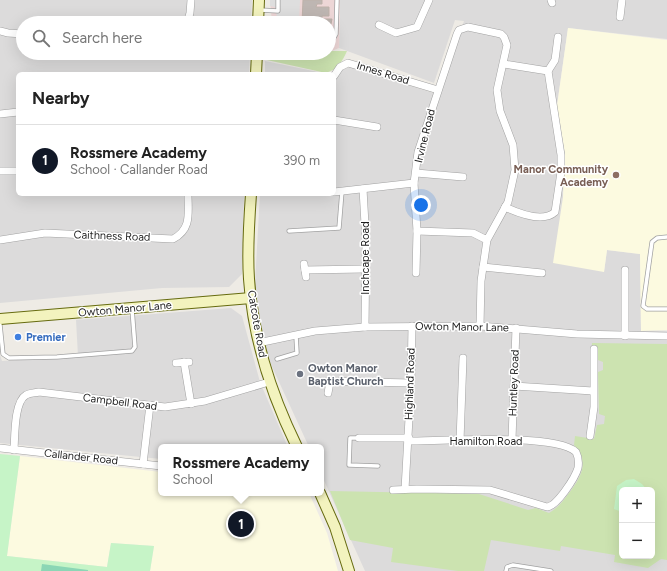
<!DOCTYPE html>
<meta charset="utf-8">
<style>
body{margin:0;font-family:Figtree,sans-serif;background:#f6f6f6;color:#222}
.controls{position:absolute;right:12px;bottom:12px;display:grid;overflow:hidden;border-radius:6px;box-shadow:0 4px 16px #0002}
.controls button{width:36px;height:36px;display:grid;place-items:center;padding:0;border:0;border-bottom:1px solid #e0e0e0;background:#fff;color:#222;font:20px sans-serif}
.you{position:absolute;left:421px;top:205px;width:14px;height:14px;margin:-10px;border:3px solid #fff;border-radius:50%;background:#1a73e8;box-shadow:0 0 0 6px #1a73e833}
.badge{display:grid;place-items:center;width:26px;height:26px;border-radius:50%;background:#111827;color:#fff;font-size:13px;font-weight:700}
.pin{position:absolute;translate:-50% -50%;border:2px solid #fff;box-shadow:0 1px 4px #0006}
.popup{position:absolute;left:158px;top:444px;width:166px;height:52px;box-sizing:border-box;display:grid;place-content:center;border-radius:6px;background:#fff;filter:drop-shadow(0 1px 3px #0005);font-size:13px;white-space:nowrap;color:#767676}
.popup b{font-size:15px;color:#222}
.popup::after{content:'';position:absolute;left:50%;top:100%;margin-left:-8px;border:8px solid transparent;border-top-color:#fff}
.list{margin:0;padding:0;list-style:none}
h2{display:flex;justify-content:space-between;align-items:center;height:52px;margin:0;padding:0 16px;font-size:17px}
h2 small{font-size:13px;font-weight:400;color:#767676}
.list li{display:grid;grid-template-columns:26px 1fr auto;gap:12px;align-items:center;box-sizing:border-box;height:72px;padding:0 16px;border-top:1px solid #e0e0e0}
.list b{display:block;font-size:15px;white-space:nowrap}
.list p{margin:0;font-size:13px;white-space:nowrap;color:#767676}
.list em{font-size:13px;font-style:normal;color:#767676}
.icon{flex:none;width:22px;height:22px;fill:none;stroke:currentColor;stroke-width:2;stroke-linecap:round;stroke-linejoin:round}
.map{position:relative;flex:none;width:667px;height:571px;overflow:hidden}
.search{position:absolute;background:#fff;box-shadow:0 4px 16px #0002;left:16px;top:16px;width:320px;height:44px;display:flex;align-items:center;gap:10px;box-sizing:border-box;padding:0 14px;border-radius:22px;color:#767676;font-size:15px}
.panel{position:absolute;background:#fff;box-shadow:0 4px 16px #0002;left:16px;top:72px;width:320px;height:124px;border-radius:6px}
.map>svg:first-child{display:block}
.residential{fill:#dcdbdb;fill-rule:evenodd}
.commercial{fill:#edd6d6}
.education{fill:#fcfae0}
.grass{fill:#cce3b0;fill-rule:evenodd}
.park{fill:#c6f4c7}
.pitch{fill:#8bd6b5}
.parking{fill:#dedede}
.building{fill:#beb6b2;stroke:#beb1a9}
.lines{fill:none;stroke-linecap:round;stroke-linejoin:round}
.lane-casing{stroke:#a2a2a2;stroke-width:5}
.street-casing{stroke:#a2a2a2;stroke-width:8}
.secondary-casing{stroke:#666b0f;stroke-width:12}
.lane{stroke:#fff;stroke-width:3.5}
.street{stroke:#fff;stroke-width:7}
.secondary{stroke:#f3f3be;stroke-width:10}
.education-dot{fill:#8d6e63;stroke:#fff;stroke-width:1.5}
.shop-dot{fill:#3f7fe0;stroke:#fff;stroke-width:1.5}
.worship-dot{fill:#6b7280;stroke:#fff;stroke-width:1.5}
.labels{text-anchor:middle;dominant-baseline:central;stroke-width:3;stroke-linejoin:round;paint-order:stroke}
.street-label{font-size:11px;fill:#1e1e1e;stroke:#fff}
.education-label{font-size:11px;font-weight:bold;fill:#785e54;stroke:#fff;text-anchor:end}
.shop-label{font-size:11px;font-weight:bold;fill:#366cbe;stroke:#fff;text-anchor:start}
.worship-label{font-size:11px;font-weight:bold;fill:#5b616d;stroke:#fff;text-anchor:start}
</style>
<div class="map">
<svg width="667" height="571" viewBox="0 0 667 571">
<rect width="100%" height="100%" fill="#eeebe5"/>
<g class="residential">
<path d="M 0,0 L 252,0 L 251,23 L 23,23 L 23,53 L 250,53 L 249,74 L 18,74 L 18,194 L 244,194 L 242,274 L 229,287 L 162,288 L 0,303 Z"/>
<path d="M 340,0 L 667,0 L 667,39 L 568,28 L 557,105 L 565,153 L 563,197 L 604,272 L 607,250 L 640,254 L 641,330 L 667,331 L 667,571 L 365,571 L 321,474 L 321,447 L 309,447 L 262,345 L 254,301 L 260,194 L 334,194 L 334,74 L 265,74 L 265,61 L 328,74 L 350,67 L 440,95 L 464,21 L 455,20 L 434,83 L 339,48 ZM 622,490 L 652,490 L 652,556 L 622,556 Z"/>
<path d="M 231,308 L 242,316 L 260,382 L 287,445 L 283,447 L 161,447 L 161,459 L 0,443 L 0,355 L 2,361 L 78,356 L 76,320 Z"/>
</g>
<path class="commercial" d="M 270,0 L 340,0 L 339,48 L 329,52 L 329,23 L 272,23 Z"/>
<g class="education">
<path d="M 568,28 L 667,40 L 667,330 L 641,331 L 640,254 L 607,250 L 604,272 L 553,263 L 563,197 L 565,153 L 557,106 Z"/>
<path d="M 20,456 L 161,472 L 161,493 L 309,493 L 327,533 L 338,571 L 150,571 L 154,546 L 111,543 L 107,567 L 7,556 Z"/>
</g>
<g class="grass">
<path d="M 331,51 L 347,51 C 342,62 338,69 326,73 L 267,60 L 271,53 L 318,54 Z"/>
<path d="M 592,343 L 667,344 L 667,560 L 661,559 L 648,568 L 614,562 L 615,555 L 561,546 L 560,551 L 491,540 L 484,571 L 458,571 L 391,562 L 393,548 L 350,540 L 330,491 L 479,494 L 528,510 L 536,508 L 549,513 C 558,508 563,501 569,493 C 581,477 590,462 574,445 L 575,436 L 594,439 L 597,425 L 604,424 L 605,416 L 599,414 L 598,372 L 603,370 L 603,362 L 598,360 L 598,347 L 592,347 ZM 622,490 L 652,490 L 652,556 L 622,556 Z"/>
</g>
<g class="park">
<path d="M 0,454 L 20,456 L 7,556 L 107,567 L 111,543 L 154,546 L 150,571 L 0,571 Z"/>
<path d="M 634,479 L 642,484 L 647,490 L 622,490 L 622,512 L 614,509 L 617,486 L 626,480 Z"/>
</g>
<path class="pitch" d="M 42,564 L 88,570 L 88,571 L 41,571 Z"/>
<path class="parking" d="M 270,0 L 300,0 L 299,22 L 278,22 L 275,7 L 270,6 Z"/>
<path class="building" d="M 303,0 L 322,0 L 322,4 L 317,4 L 316,7 L 329,7 L 329,16 L 322,16 L 322,19 L 332,19 L 331,24 L 302,23 Z"/>
<g class="lines">
<g class="lane-casing">
<g id="lane">
<path d="M 260,10 L 278,11 L 278,0"/>
<path d="M 329,46 L 336,34 L 337,0"/>
<path d="M 289,231 L 339,228 L 342,191"/>
<path d="M 667,237 L 657,238 L 652,242 L 643,306 L 647,309 L 667,309"/>
<path d="M 0,325 L 3,354 L 9,358 L 57,357 L 132,351 L 135,347 L 132,309"/>
<path d="M 277,359 L 297,353 L 296,336"/>
<path d="M 359,438 L 350,438 L 349,465 L 378,466"/>
<path d="M 506,571 L 507,567 L 513,565 L 551,571"/>
</g>
</g>
<g class="street-casing">
<g id="street">
<path d="M 551,0 L 552,3"/>
<path d="M 620,17 L 622,0"/>
<path d="M 187,23 L 190,13 L 191,0"/>
<path d="M 379,25 L 396,33 L 417,27 L 429,0"/>
<path d="M 0,31 L 8,33 L 23,34"/>
<path d="M 504,64 L 548,71 L 561,155 L 561,172 L 555,212 C 543,223 518,213 505,207"/>
<path d="M 548,71 L 555,60 L 558,37"/>
<path d="M 334,76 L 340,67 L 348,63 L 438,90"/>
<path d="M 0,114 L 18,112"/>
<path d="M 334,120 L 377,127"/>
<path d="M 0,171 L 18,171"/>
<path d="M 416,173 L 463,177"/>
<path d="M 363,189 L 366,242 L 365,327"/>
<path d="M 334,192 L 414,183"/>
<path d="M 0,240 L 45,233 L 173,239 C 192,229 188,213 188,194"/>
<path d="M 304,264 L 306,277"/>
<path d="M 483,267 L 542,273"/>
<path d="M 305,270 L 364,269"/>
<path d="M 625,270 L 625,336"/>
<path d="M 416,273 L 417,231"/>
<path d="M 480,326 L 481,281 L 487,240 L 508,202 L 515,170 L 513,145 L 500,111 L 497,90 L 507,45 L 504,37 L 501,34 L 468,27 L 459,30 L 457,34 L 418,152 L 414,183 L 417,231 L 473,233 L 487,240"/>
<path d="M 258,343 L 315,331 L 365,327 L 480,326 L 577,334 L 667,336"/>
<path d="M 184,362 L 191,404"/>
<path d="M 176,363 L 189,362"/>
<path d="M 323,381 L 411,383"/>
<path d="M 514,386 L 593,391"/>
<path d="M 328,393 L 330,382"/>
<path d="M 590,436 L 594,407 L 594,349"/>
<path d="M 359,438 L 409,438"/>
<path d="M 512,439 L 516,328"/>
<path d="M 460,441 L 463,358"/>
<path d="M 0,448 L 161,466"/>
<path d="M 14,450 C 15,436 14,402 26,395 C 30,393 35,393 39,392 L 165,407 L 205,401 L 269,382"/>
<path d="M 143,464 L 150,405"/>
<path d="M 405,489 L 411,383 L 412,326"/>
<path d="M 393,490 L 417,489 L 490,490 L 547,507 C 557,506 575,478 578,468 C 579,462 579,458 576,452 C 555,433 441,441 408,441"/>
</g>
</g>
<g class="secondary-casing">
<g id="secondary">
<path d="M 258,23 L 259,0"/>
<path d="M 256,74 L 257,53"/>
<path d="M 251,194 C 249,222 247,251 249,279 C 253,339 271,394 297,447"/>
<path d="M 0,319 L 251,298"/>
<path d="M 320,493 L 335,527 L 349,571"/>
</g>
</g>
<use href="#lane" class="lane"/>
<use href="#street" class="street"/>
<use href="#secondary" class="secondary"/>
</g>
<circle class="education-dot" cx="616" cy="175" r="4"/>
<circle class="shop-dot" cx="18" cy="337" r="4"/>
<circle class="worship-dot" cx="300" cy="374" r="4"/>
<g class="labels">
<g class="street-label">
<text transform="translate(383 73) rotate(17)">Innes Road</text>
<text transform="translate(425 136) rotate(-76)">Irvine Road</text>
<text transform="translate(112 236) rotate(2)">Caithness Road</text>
<text transform="translate(365 258) rotate(-90)">Inchcape Road</text>
<text transform="translate(125 309) rotate(-5)">Owton Manor Lane</text>
<text transform="translate(257 324) rotate(80)">Catcote Road</text>
<text transform="translate(462 327) rotate(1)">Owton Manor Lane</text>
<text transform="translate(514 383) rotate(-88)">Huntley Road</text>
<text transform="translate(410 384) rotate(-88)">Highland Road</text>
<text transform="translate(120 402) rotate(7)">Campbell Road</text>
<text x="486" y="441">Hamilton Road</text>
<text transform="translate(81 457) rotate(6)">Callander Road</text>
</g>
<g class="education-label">
<text x="608" y="169">Manor Community<tspan x="608" dy="13">Academy</tspan></text>
</g>
<g class="shop-label">
<text x="26" y="337">Premier</text>
</g>
<g class="worship-label">
<text x="308" y="368">Owton Manor<tspan x="308" dy="13">Baptist Church</tspan></text>
</g>
</g>
</svg>
<div class="controls">
<button>+</button>
<button>−</button>
</div>
<div class="you"></div>
<div class="pin badge" style="left:241px;top:524px">1</div>
<div class="popup"><b>Rossmere Academy</b>School</div>
<div class="search"><svg class="icon" aria-label="search" viewBox="0 0 24 24"><circle cx="10" cy="10" r="6"/><path d="M15 15l6 6"/></svg>Search here</div>
<section class="panel">
<h2>Nearby<small></small></h2>
<ul class="list">
<li><span class="badge">1</span><div><b>Rossmere Academy</b><p>School · Callander Road</p></div><em>390 m</em></li>
</ul>
</section>
</div>
